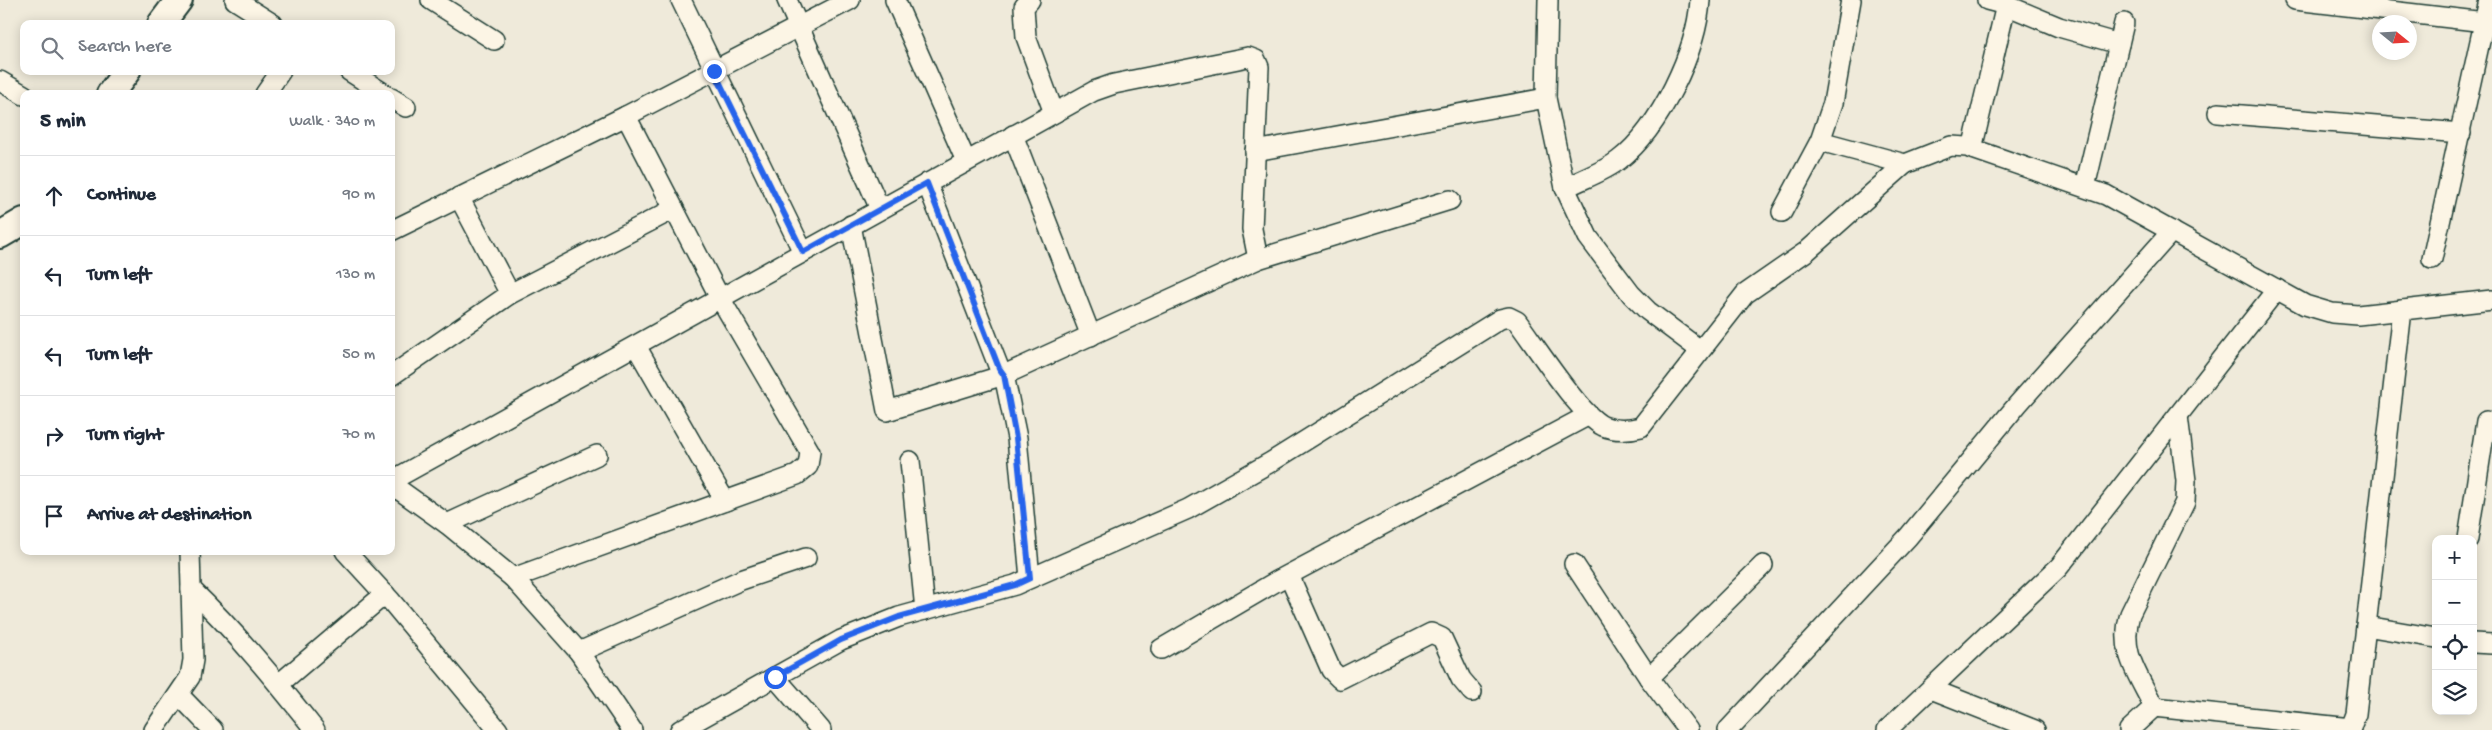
<!DOCTYPE html>
<meta charset="utf-8">
<style>
body{margin:0;font-family:"Gochi Hand",sans-serif;background:#f2f2f3;color:#1f2937}
.controls{position:absolute;right:15px;bottom:15px;display:grid;overflow:hidden;border-radius:10px;box-shadow:0 2px 12px #0003}
.controls button{width:45px;height:45px;display:grid;place-items:center;padding:0;border:0;border-bottom:1px solid #e0e1e3;background:#fff;color:#1f2937;font:25px sans-serif}
.compass{position:absolute;left:2372px;top:15px;width:45px;height:45px;border-radius:50%;background:#fff;box-shadow:0 2px 12px #0003;rotate:108deg}
.stop{position:absolute;width:15px;height:15px;margin:-11px;border:4px solid #2563eb;border-radius:50%;background:#fff}
.stop.end{background:#2563eb;border-color:#fff;box-shadow:0 1px 5px #0008}
.list{margin:0;padding:0;list-style:none}
h2{display:flex;justify-content:space-between;align-items:center;height:65px;margin:0;padding:0 20px;font-size:21px}
h2 small{font-size:16px;font-weight:400;color:#747a83}
.list li{display:grid;grid-template-columns:32px 1fr auto;gap:15px;align-items:center;box-sizing:border-box;height:80px;padding:0 20px;border-top:1px solid #e0e1e3}
.list b{display:block;font-size:19px;white-space:nowrap}
.list em{font-size:16px;font-style:normal;color:#747a83}
.icon{flex:none;width:28px;height:28px;fill:none;stroke:currentColor;stroke-width:2;stroke-linecap:round;stroke-linejoin:round}
.map{position:relative;flex:none;width:2492px;height:730px;overflow:hidden}
.search{position:absolute;background:#fff;box-shadow:0 2px 12px #0003;left:20px;top:20px;width:375px;height:55px;display:flex;align-items:center;gap:12px;box-sizing:border-box;padding:0 18px;border-radius:10px;color:#747a83;font-size:19px}
.panel{position:absolute;background:#fff;box-shadow:0 2px 12px #0003;left:20px;top:90px;width:375px;height:465px;border-radius:10px}
.map>svg:first-child{display:block}
.lines{fill:none;stroke-linecap:round;stroke-linejoin:round}
.street-casing{stroke:#1f3d34;stroke-width:22}
.secondary-casing{stroke:#1f3d34;stroke-width:30}
.street{stroke:#fcf5e5;stroke-width:19}
.secondary{stroke:#fcf5e5;stroke-width:26}
.route{stroke:#2563eb;stroke-width:6}
</style>
<div class="map">
<svg width="2492" height="730" viewBox="0 0 2492 730">
<rect width="100%" height="100%" fill="#efeada"/>
<filter id="ink" filterUnits="userSpaceOnUse"><feTurbulence type="fractalNoise" baseFrequency=".02" numOctaves="2"/><feDisplacementMap in="SourceGraphic" scale="10" xChannelSelector="R" yChannelSelector="G"/><feConvolveMatrix kernelMatrix="1 2 1 2 8 2 1 2 1" color-interpolation-filters="sRGB"/></filter>
<g filter="url(#ink)">
<g class="lines">
<g class="street-casing">
<g id="street">
<path d="M 235,0 L 273,24"/>
<path d="M 431,0 L 494,40"/>
<path d="M 681,0 L 803,252"/>
<path d="M 787,0 L 880,209"/>
<path d="M 895,0 L 966,161"/>
<path d="M 1030,0 L 1024,7 L 1026,37 L 1054,113"/>
<path d="M 1548,0 L 1546,98 L 1565,188 L 1588,237 L 1631,294 L 1648,311 L 1700,350"/>
<path d="M 1987,0 L 2006,5 L 2059,27 L 2119,44"/>
<path d="M 2295,0 L 2485,22"/>
<path d="M 349,71 L 385,94"/>
<path d="M 0,81 L 24,95"/>
<path d="M 265,94 L 281,71"/>
<path d="M 391,98 L 406,107"/>
<path d="M 2218,113 L 2461,133"/>
<path d="M 1013,135 L 1091,336"/>
<path d="M 1820,141 L 1905,164"/>
<path d="M 1972,149 L 2006,5"/>
<path d="M 1255,151 L 1546,98"/>
<path d="M 927,183 L 999,368 L 1004,375 L 1258,259 L 1450,200"/>
<path d="M 2085,187 L 2124,23"/>
<path d="M 1565,188 C 1582,179 1604,172 1619,160 C 1660,128 1697,51 1700,0"/>
<path d="M 459,197 L 510,294"/>
<path d="M 1782,212 L 1820,141 L 1833,103 L 1851,0"/>
<path d="M 851,225 L 887,411 L 1004,375 L 1017,438 L 1030,578"/>
<path d="M 391,231 L 626,116 L 850,0"/>
<path d="M 2432,259 L 2489,0"/>
<path d="M 636,346 L 725,501"/>
<path d="M 391,376 L 510,294 L 674,209"/>
<path d="M 910,461 L 925,610"/>
<path d="M 391,481 L 1094,91 L 1114,84 L 1248,57 L 1256,60 L 1259,67 L 1252,229 L 1258,259"/>
<path d="M 391,484 L 447,524 L 513,578 L 579,652 L 632,730"/>
<path d="M 447,524 L 597,455"/>
<path d="M 2468,539 L 2486,421"/>
<path d="M 345,551 L 391,601 L 498,730"/>
<path d="M 1574,564 L 1649,678 L 1688,730"/>
<path d="M 1289,575 L 1331,670 L 1340,679 L 1431,633 L 1442,638 L 1461,679 L 1472,692"/>
<path d="M 513,578 L 797,475 L 808,466 L 810,452 L 720,298 L 626,116"/>
<path d="M 191,589 C 236,632 276,681 315,730"/>
<path d="M 2366,626 L 2436,638"/>
<path d="M 2473,643 L 2492,644"/>
<path d="M 1161,649 L 1277,581 L 1587,416"/>
<path d="M 579,652 L 741,580 L 806,558"/>
<path d="M 775,677 L 821,730"/>
<path d="M 1649,678 L 1763,565"/>
<path d="M 279,684 L 385,594"/>
<path d="M 1931,689 L 2035,730"/>
<path d="M 179,695 L 213,730"/>
<path d="M 2154,707 C 2138,674 2119,652 2130,614 L 2185,502 L 2186,481 L 2178,416"/>
<path d="M 154,730 L 190,677 L 193,660 L 190,551"/>
<path d="M 680,730 L 841,640 L 899,617 L 1015,585 L 1188,509 L 1271,462 L 1500,319 L 1509,317 L 1517,321 C 1535,345 1579,414 1603,426 C 1615,431 1629,430 1641,427 L 1745,294 L 1807,251 L 1905,164 L 1951,146 L 1967,147 L 2106,195 L 2305,305 L 2332,313 L 2358,315 L 2492,300"/>
<path d="M 1728,730 L 1908,537 L 2018,404 L 2172,231"/>
<path d="M 1887,730 L 2059,567 L 2277,289"/>
<path d="M 2129,730 L 2154,707 L 2351,728"/>
<path d="M 2350,730 L 2356,714 L 2402,310"/>
</g>
</g>
<g class="secondary-casing">
<g id="secondary">
<path d="M 161,24 L 179,0"/>
<path d="M 110,94 L 127,71"/>
<path d="M 0,235 L 24,221"/>
</g>
</g>
<use href="#street" class="street"/>
<use href="#secondary" class="secondary"/>
</g>
</g>
<g class="lines" filter="url(#ink)">
<path class="route" d="M 714,71 L 803,252 L 927,183 L 999,368 L 1004,375 L 1016,438 L 1030,578 L 1015,585 L 899,617 L 841,640 L 775,677"/>
</g>
</svg>
<div class="controls">
<button>+</button>
<button>−</button>
<button><svg class="icon" aria-label="locate" viewBox="0 0 24 24"><circle cx="12" cy="12" r="6"/><path d="M12 2v4M12 18v4M2 12h4M18 12h4"/></svg></button>
<button><svg class="icon" aria-label="layers" viewBox="0 0 24 24"><path d="M12 4l9 5-9 5-9-5zM3 14l9 5 9-5"/></svg></button>
</div>
<svg class="compass" viewBox="-18 -18 36 36"><path d="M0-13l5 13h-10z" fill="#e53935"/><path d="M0 13l5-13h-10z" fill="#747a83"/></svg>
<div class="stop" style="left:775px;top:677px"></div>
<div class="stop end" style="left:714px;top:71px"></div>
<div class="search"><svg class="icon" aria-label="search" viewBox="0 0 24 24"><circle cx="10" cy="10" r="6"/><path d="M15 15l6 6"/></svg>Search here</div>
<section class="panel">
<h2>5 min<small>Walk · 340 m</small></h2>
<ul class="list">
<li><svg class="icon" aria-label="ahead" viewBox="0 0 24 24"><path d="M12 20V5M6 11l6-6 6 6"/></svg><div><b>Continue</b></div><em>90 m</em></li>
<li><svg class="icon" aria-label="left" viewBox="0 0 24 24"><path d="M17 20v-9H6M10 6l-5 5 5 5"/></svg><div><b>Turn left</b></div><em>130 m</em></li>
<li><svg class="icon" aria-label="left" viewBox="0 0 24 24"><path d="M17 20v-9H6M10 6l-5 5 5 5"/></svg><div><b>Turn left</b></div><em>50 m</em></li>
<li><svg class="icon" aria-label="right" viewBox="0 0 24 24"><path d="M7 20v-9h11M14 6l5 5-5 5"/></svg><div><b>Turn right</b></div><em>70 m</em></li>
<li><svg class="icon" aria-label="arrive" viewBox="0 0 24 24"><path d="M6 21V4h12l-3 4 3 4H6"/></svg><div><b>Arrive at destination</b></div></li>
</ul>
</section>
</div>
